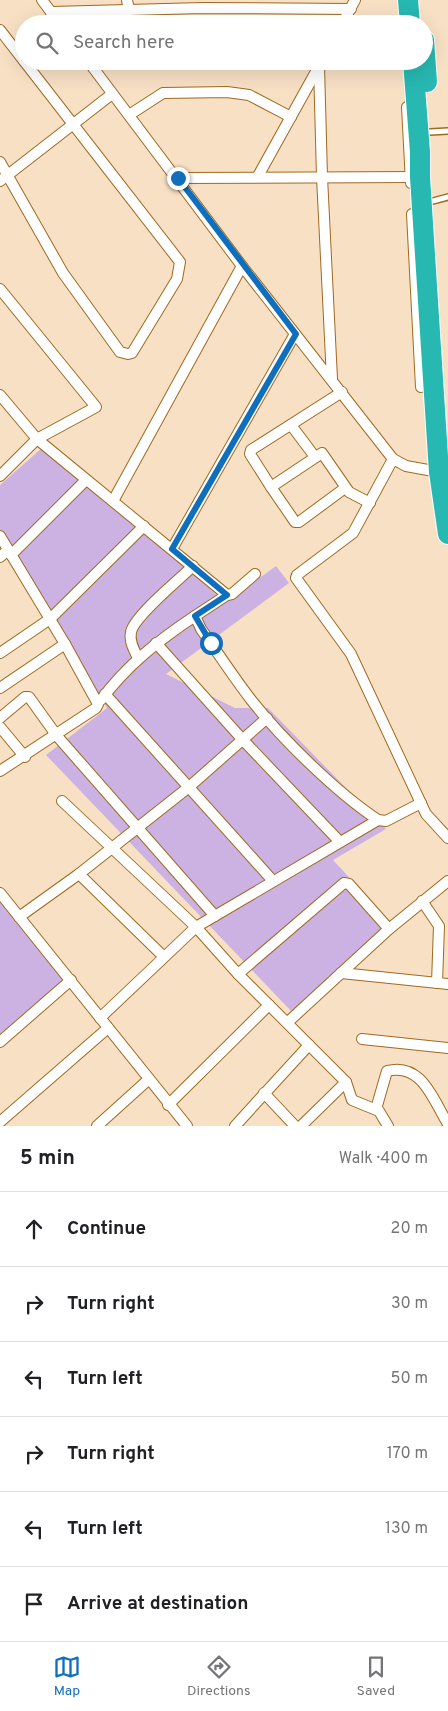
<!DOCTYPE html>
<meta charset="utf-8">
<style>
body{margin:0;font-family:Overpass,sans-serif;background:#f2f2f2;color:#202124}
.stop{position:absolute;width:15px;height:15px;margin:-11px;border:4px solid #106fbc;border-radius:50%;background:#fff}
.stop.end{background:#106fbc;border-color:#fff;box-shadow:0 1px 5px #0008}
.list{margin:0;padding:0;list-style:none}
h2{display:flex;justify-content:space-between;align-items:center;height:65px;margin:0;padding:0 20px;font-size:21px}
h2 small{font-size:16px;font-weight:400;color:#757577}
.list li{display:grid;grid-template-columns:32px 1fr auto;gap:15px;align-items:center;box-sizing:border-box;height:75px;padding:0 20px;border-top:1px solid #e0e0e0}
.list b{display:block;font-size:19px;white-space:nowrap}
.list em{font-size:16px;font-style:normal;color:#757577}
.icon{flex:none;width:28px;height:28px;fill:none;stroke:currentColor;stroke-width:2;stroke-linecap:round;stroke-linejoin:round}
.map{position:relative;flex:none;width:448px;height:1126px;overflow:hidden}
.search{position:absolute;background:#fff;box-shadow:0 5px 20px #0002;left:15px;right:15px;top:15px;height:55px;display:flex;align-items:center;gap:12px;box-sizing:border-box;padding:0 18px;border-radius:28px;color:#757577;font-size:19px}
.sheet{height:515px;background:#fff}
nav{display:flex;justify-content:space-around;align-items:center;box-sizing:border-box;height:70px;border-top:1px solid #e0e0e0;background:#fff;font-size:14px;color:#757577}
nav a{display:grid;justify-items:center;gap:2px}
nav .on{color:#106fbc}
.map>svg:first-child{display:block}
.green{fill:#ccb2e2}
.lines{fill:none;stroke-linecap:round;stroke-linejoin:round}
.lane-casing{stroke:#9f6a20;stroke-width:8}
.street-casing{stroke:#9f6a20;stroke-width:12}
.highway-casing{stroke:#fff;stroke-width:22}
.lane{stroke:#fff;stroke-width:5}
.street{stroke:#fff;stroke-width:10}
.highway{stroke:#27b8b1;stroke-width:20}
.route{stroke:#106fbc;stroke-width:6}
</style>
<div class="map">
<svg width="448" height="1126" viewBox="0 0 448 1126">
<rect width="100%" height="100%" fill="#f8e0c5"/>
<g class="green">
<path d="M 42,448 L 169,551 L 225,603 L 276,566 L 289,583 L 166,674 L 235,708 L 268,708 L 386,829 L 333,860 L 395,927 L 293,1013 L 46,755 L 107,708 L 0,534 L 0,485 Z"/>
<path d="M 0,895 L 70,985 L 0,1039 Z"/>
</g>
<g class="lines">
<g class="lane-casing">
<g id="lane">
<path d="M 430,132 L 448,131"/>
<path d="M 433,201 L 448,197"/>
</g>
</g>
<g class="street-casing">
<g id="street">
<path d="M 42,0 L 60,24"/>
<path d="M 127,0 L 129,10"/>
<path d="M 51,12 L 203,8 L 351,9"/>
<path d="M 342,24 L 355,0"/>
<path d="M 0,30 L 24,61"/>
<path d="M 88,61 L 242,266 L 393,459 L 406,466 L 439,472"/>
<path d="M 319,66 L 322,177 L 332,379"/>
<path d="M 407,107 L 411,183"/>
<path d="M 129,115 L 163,93 L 227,92 L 249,95 L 291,117"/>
<path d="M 0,162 L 63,273 L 120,352 L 128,354 L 132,353 L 177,279 L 180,262 L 24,61"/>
<path d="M 258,176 L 318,68"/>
<path d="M 177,178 L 416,177"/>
<path d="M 0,181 L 112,94"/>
<path d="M 412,214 L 421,387"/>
<path d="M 0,289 L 96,407 L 37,439 L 0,476"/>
<path d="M 0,395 L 37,439 L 227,595 L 232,594 L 255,574"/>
<path d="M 291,425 L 315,457"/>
<path d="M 393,459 L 353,533 L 297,575 L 296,578 L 351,654 L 426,814 L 448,838"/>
<path d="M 271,487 L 250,454 L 251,450 L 342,392"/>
<path d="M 345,488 L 299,522 L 295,522 L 271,487 L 322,453 L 349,492 L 370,503"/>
<path d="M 113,501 L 242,266"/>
<path d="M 0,536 L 65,644 L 98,704 L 96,708 L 0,771"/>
<path d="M 172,549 L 295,334"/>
<path d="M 11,555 L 86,480"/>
<path d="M 0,557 L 8,550"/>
<path d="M 227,595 L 195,616 L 201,629 C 218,653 234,678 252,701 C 283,740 337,793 378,820 L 386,821 L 421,803"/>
<path d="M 156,643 L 242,739 L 340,842"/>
<path d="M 0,653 L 50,619 L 144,526"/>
<path d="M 138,658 C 134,650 129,641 131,632 C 134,616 180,579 193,566"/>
<path d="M 0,688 L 65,644"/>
<path d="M 105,694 L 273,881"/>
<path d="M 101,700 C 127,665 159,640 195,616"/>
<path d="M 0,718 L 25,697 L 29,697 L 57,736 L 215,916"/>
<path d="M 0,727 L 25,757"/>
<path d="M 62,801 L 196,927 L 238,974 L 346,1082 L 352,1100 L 379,1111 L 388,1126"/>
<path d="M 79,874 L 189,787 L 267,718"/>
<path d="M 0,893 L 187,1126"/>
<path d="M 422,901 L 439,926 L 437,983"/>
<path d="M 19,917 L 79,874 L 163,956"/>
<path d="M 341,973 L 448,984"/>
<path d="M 238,974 L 344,883 L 349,884 L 389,929"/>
<path d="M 100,1018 L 196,927 L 378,820"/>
<path d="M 288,1022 L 389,929 L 448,881"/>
<path d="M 362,1039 L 448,1048"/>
<path d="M 0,1042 L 71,980"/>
<path d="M 264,1093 L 295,1126"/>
<path d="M 168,1105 L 269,1005"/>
<path d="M 376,1109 L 387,1071 C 422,1062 433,1100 448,1124"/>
<path d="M 0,1122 L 108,1028"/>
<path d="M 97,1126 L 148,1080"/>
<path d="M 235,1126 L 309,1045"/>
<path d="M 301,1126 L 346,1082"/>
</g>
</g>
<g class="highway-casing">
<g id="highway">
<path d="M 408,0 L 410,24"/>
<path d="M 424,40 L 427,82"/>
<path d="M 413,61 L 420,152 L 420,177 L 439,472 L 448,534"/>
</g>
</g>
<use href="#lane" class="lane"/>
<use href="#street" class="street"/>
<use href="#highway" class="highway"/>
</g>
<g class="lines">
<path class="route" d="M 178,178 L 296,334 L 172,549 L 227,595 L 195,616 L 211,643"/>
</g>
</svg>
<div class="stop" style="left:211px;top:643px"></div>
<div class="stop end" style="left:178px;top:178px"></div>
<div class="search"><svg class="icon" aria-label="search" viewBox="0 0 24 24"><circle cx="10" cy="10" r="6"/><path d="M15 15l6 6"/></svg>Search here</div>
</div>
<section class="sheet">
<h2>5 min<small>Walk · 400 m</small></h2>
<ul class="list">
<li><svg class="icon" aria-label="ahead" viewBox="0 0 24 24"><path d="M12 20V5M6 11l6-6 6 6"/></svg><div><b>Continue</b></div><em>20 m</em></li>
<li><svg class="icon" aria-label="right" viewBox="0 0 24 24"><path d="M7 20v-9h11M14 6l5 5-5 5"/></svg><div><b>Turn right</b></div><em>30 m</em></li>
<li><svg class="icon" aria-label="left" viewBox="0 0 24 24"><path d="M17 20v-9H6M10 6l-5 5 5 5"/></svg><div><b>Turn left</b></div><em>50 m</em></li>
<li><svg class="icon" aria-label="right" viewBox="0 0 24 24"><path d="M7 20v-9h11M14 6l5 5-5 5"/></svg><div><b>Turn right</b></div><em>170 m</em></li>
<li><svg class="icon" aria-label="left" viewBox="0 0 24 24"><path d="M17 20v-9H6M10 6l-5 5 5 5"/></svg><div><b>Turn left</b></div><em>130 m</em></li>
<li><svg class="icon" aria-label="arrive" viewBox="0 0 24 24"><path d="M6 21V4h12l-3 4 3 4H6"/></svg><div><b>Arrive at destination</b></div></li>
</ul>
</section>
<nav>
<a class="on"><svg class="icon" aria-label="map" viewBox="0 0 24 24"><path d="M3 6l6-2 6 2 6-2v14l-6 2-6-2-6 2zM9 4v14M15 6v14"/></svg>Map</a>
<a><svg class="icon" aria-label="directions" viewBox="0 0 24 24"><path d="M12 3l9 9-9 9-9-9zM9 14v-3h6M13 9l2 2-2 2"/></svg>Directions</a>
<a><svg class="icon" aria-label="saved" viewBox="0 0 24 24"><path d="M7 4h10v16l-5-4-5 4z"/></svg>Saved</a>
</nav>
